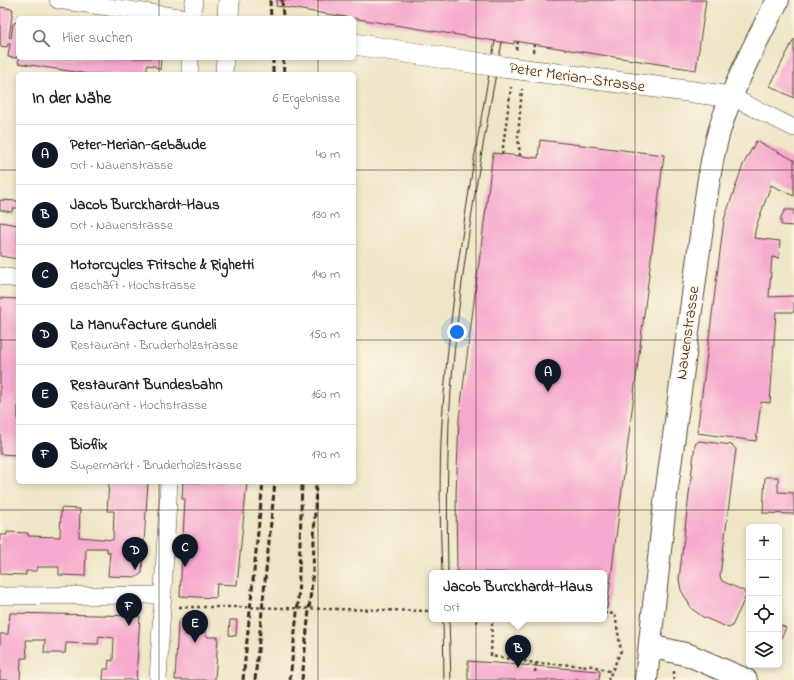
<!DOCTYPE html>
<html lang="de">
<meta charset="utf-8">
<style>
body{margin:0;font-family:"Indie Flower",sans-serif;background:#f2f2f2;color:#222}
.controls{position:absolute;right:12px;bottom:12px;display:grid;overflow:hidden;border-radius:6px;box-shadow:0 2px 6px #0003}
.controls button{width:36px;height:36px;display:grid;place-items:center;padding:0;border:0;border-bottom:1px solid #e0e0e0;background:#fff;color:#222;font:20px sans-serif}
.you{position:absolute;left:457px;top:332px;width:14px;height:14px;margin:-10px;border:3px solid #fff;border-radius:50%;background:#1a73e8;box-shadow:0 0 0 6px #1a73e833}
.badge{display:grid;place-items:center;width:26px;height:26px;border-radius:50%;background:#111827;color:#fff;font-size:13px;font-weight:700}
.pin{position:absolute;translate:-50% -33px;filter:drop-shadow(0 1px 2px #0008)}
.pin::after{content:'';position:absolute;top:21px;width:14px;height:12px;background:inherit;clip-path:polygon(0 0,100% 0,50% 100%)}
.popup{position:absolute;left:429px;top:570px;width:178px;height:52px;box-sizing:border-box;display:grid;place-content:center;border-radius:6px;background:#fff;filter:drop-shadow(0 1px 3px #0005);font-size:13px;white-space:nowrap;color:#767676}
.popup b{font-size:15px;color:#222}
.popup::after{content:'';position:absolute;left:50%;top:100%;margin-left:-8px;border:8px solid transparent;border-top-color:#fff}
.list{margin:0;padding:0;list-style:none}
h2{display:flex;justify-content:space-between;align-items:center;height:52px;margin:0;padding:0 16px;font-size:17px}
h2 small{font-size:13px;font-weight:400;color:#767676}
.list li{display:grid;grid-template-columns:26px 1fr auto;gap:12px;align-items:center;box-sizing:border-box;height:60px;padding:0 16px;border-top:1px solid #e0e0e0}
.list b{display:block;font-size:15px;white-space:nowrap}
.list p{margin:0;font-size:13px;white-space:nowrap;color:#767676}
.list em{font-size:13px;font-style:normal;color:#767676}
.icon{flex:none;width:22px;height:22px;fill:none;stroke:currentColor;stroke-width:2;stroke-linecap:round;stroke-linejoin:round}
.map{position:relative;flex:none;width:794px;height:680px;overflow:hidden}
.search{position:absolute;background:#fff;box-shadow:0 2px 6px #0003;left:16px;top:16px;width:340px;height:44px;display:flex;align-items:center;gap:10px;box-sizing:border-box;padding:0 14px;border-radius:6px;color:#767676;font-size:15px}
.panel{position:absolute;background:#fff;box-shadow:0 2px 6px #0003;left:16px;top:72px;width:340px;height:412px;border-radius:6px}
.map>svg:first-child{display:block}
.building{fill:#f6a9ce}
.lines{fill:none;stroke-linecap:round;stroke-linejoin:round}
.minor-casing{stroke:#564637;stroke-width:18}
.tertiary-casing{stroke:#564637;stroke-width:22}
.primary-casing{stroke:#564637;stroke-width:24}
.path{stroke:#564637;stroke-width:2.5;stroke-dasharray:3 3;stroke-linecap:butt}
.minor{stroke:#fff;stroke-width:17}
.tertiary{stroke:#fff;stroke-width:21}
.primary{stroke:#fff;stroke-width:22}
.tram{stroke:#3b2a1e;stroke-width:1}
.rail{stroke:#3b2a1e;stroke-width:3;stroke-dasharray:6 3;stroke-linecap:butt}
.tertiary-bridge-casing{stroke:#564637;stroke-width:22;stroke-linecap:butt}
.path-bridge{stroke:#564637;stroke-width:2.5;stroke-dasharray:3 3;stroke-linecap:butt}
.tertiary-bridge{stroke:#fff;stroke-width:21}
.grid{fill:none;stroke:#3b2a1e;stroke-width:1;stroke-opacity:0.55}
.labels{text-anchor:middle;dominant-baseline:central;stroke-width:3;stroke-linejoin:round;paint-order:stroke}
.street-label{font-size:16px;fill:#3b2a1e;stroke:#fcf5e5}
</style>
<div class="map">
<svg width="794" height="680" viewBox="0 0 794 680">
<rect width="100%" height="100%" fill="#fcf5e5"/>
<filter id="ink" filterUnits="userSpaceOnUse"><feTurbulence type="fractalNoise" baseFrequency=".025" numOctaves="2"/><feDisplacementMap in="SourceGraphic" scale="8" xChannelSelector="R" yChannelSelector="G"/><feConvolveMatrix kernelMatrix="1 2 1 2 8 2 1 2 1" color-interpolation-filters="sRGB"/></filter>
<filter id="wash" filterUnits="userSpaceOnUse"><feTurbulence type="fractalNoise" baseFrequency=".012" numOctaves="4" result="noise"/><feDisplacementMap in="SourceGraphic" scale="16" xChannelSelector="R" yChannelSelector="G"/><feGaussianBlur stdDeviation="0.9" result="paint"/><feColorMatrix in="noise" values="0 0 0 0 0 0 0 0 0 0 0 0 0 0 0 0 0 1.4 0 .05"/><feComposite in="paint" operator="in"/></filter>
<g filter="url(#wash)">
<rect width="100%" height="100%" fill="#eee6c7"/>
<g id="blocks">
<g class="building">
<path d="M 277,0 L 706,0 L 696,70 L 514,41 L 514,44 L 283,7 L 276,6 Z"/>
<path d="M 0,7 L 13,9 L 9,37 L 11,38 L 13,24 L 18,21 L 17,58 L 8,57 L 10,44 L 8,44 L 7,47 L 0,46 Z"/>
<path d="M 794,39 L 794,98 L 770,86 Z"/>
<path d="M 19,58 L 161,58 L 160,70 L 154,66 L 147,65 L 147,74 L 88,74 L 18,63 Z"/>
<path d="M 540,140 L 664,155 L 607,609 L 604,609 L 604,573 L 457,572 L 456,495 L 459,419 L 493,153 L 538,158 Z"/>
<path d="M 756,141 L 794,160 L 794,196 L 771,185 L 756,227 L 754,238 L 780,241 L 779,258 L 772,257 L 769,297 L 794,296 L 794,312 L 776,312 L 770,403 L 761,402 L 756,441 L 697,433 L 724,220 L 743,165 Z"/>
<path d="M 0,200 L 18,201 L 18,208 L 13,208 L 12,212 L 0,210 Z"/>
<path d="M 785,210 L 794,210 L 794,226 L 781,225 L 781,217 Z"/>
<path d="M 0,222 L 18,225 L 18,259 L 0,256 Z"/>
<path d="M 0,298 L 18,299 L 18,455 L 0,454 Z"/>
<path d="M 699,441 L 732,445 L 736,449 L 720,576 L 722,581 L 744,591 L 746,596 L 732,626 L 729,628 L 703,617 L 692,609 L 681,590 L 679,579 L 695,444 Z"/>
<path d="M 765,477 L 778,477 L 778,492 L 794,493 L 794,514 L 763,513 Z"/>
<path d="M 109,482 L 148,482 L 142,573 L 137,577 L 108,576 L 110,552 L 107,552 L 107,548 L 86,548 L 85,576 L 59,575 L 59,567 L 37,567 L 37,571 L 26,571 L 26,575 L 0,574 L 0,535 L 7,535 L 7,532 L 28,533 L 28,536 L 60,537 L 61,508 L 80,509 L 79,537 L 113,540 L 114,511 L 107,511 Z"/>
<path d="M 183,482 L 247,482 L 237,585 L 217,584 L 216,598 L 180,596 L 185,499 L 182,499 Z"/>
<path d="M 10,613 L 140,616 L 136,680 L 103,680 L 104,669 L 108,669 L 109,660 L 113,661 L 114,638 L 99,636 L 98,644 L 66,643 L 65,653 L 44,653 L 45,640 L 26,640 L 27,658 L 21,658 L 20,680 L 0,680 L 0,634 L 8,634 Z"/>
<path d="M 182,618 L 206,620 L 205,633 L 208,637 L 218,637 L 215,680 L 175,680 L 178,622 Z"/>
<path d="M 230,620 L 237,620 L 236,636 L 229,635 Z"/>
<path d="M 779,624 L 786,628 L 779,642 Z"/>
<path d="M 468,661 L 600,671 L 599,680 L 468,680 Z"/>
</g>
</g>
</g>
<g filter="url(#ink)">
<use href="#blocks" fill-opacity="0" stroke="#564637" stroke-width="1"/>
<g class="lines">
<g class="minor-casing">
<g id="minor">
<path d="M 58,0 L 186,18"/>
<path d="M 192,18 L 194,0"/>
<path d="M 190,74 L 190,58"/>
<path d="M 224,74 L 225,58"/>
<path d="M 732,97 L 794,128"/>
<path d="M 0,276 L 18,279"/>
<path d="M 0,596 L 163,595"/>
<path d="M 158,680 L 169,482"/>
</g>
</g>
<g class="tertiary-casing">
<g id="tertiary">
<path d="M 228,18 L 229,0"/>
<path d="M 503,67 L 732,97"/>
</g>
</g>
<g class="primary-casing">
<g id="primary">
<path d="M 650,646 L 689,655 L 746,680"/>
<path d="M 646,680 L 665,503 L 705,205 C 709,178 713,149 722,122 C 736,80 757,39 778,0"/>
</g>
</g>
<g class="path">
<path d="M 516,50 L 518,41"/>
<path d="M 533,52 L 534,44"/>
<path d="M 502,154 L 511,87"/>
<path d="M 520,156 L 518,136 L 522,89"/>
<path d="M 179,607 L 233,607"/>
<path d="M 604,613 L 615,614 L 621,651 L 608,680"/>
<path d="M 457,619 L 457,620"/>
<path d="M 435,620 L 435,619"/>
<path d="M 476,621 L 478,622"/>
<path d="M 492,623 L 491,656 L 536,663 L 593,666 L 612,672"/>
<path d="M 674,671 L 674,680"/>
<path d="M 535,672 L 536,663"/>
</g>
<use href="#minor" class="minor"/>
<use href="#tertiary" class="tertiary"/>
<use href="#primary" class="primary"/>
<g class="tram">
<path d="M 442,573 C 440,523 439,472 442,422 C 450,294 472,167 495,41"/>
<path d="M 448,573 C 447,523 447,472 449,422 C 456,294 478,168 502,42"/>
<path d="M 443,619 L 444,680"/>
<path d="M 449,619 L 451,680"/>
</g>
<g class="rail">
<path d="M 270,0 L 271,18"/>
<path d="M 282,0 L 283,18"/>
<path d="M 273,58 L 273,74"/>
<path d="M 283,58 L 284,74"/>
<path d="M 243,680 L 263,482"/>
<path d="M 255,680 L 275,482"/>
<path d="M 290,680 L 298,603 L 302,482"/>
<path d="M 302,680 L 313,570 L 316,482"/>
</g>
<g class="tertiary-bridge-casing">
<path id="tertiary-bridge" d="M 354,44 L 503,67"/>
</g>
<path class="path-bridge" d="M 233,607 L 432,611"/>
<use href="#tertiary-bridge" class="tertiary-bridge"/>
</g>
</g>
<path class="grid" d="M 159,0 L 159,18M 318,0 L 318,18M 476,0 L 476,680M 635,0 L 635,680M 159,58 L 159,74M 318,58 L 318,74M 0,170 L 18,170M 354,170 L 794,170M 0,340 L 18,340M 354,340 L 794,340M 159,482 L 159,680M 318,482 L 318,680M 0,510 L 794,510"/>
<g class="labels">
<g class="street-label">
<text transform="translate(577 78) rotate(8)">Peter Merian-Strasse</text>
<text transform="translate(688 333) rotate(-82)">Nauenstrasse</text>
</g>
</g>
</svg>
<div class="controls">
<button>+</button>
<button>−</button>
<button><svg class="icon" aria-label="locate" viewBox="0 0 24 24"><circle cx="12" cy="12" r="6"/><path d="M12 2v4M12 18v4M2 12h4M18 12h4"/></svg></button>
<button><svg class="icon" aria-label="layers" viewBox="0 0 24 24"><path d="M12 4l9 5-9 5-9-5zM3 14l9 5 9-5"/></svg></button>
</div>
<div class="you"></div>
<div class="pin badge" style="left:548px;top:392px">A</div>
<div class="pin badge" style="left:518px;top:668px">B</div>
<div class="popup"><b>Jacob Burckhardt-Haus</b>Ort</div>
<div class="pin badge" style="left:185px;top:567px">C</div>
<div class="pin badge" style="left:135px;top:570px">D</div>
<div class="pin badge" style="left:195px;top:643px">E</div>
<div class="pin badge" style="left:129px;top:626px">F</div>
<div class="search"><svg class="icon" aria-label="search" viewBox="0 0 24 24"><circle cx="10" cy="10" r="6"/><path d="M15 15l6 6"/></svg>Hier suchen</div>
<section class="panel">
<h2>In der Nähe<small>6 Ergebnisse</small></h2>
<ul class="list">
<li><span class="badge">A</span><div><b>Peter-Merian-Gebäude</b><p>Ort · Nauenstrasse</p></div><em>40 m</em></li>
<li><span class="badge">B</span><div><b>Jacob Burckhardt-Haus</b><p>Ort · Nauenstrasse</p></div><em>130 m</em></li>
<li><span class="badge">C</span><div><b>Motorcycles Fritsche &amp; Righetti</b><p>Geschäft · Hochstrasse</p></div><em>140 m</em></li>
<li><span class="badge">D</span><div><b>La Manufacture Gundeli</b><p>Restaurant · Bruderholzstrasse</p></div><em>150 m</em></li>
<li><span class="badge">E</span><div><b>Restaurant Bundesbahn</b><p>Restaurant · Hochstrasse</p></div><em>160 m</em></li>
<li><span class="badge">F</span><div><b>Bioflix</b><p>Supermarkt · Bruderholzstrasse</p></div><em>170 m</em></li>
</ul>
</section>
</div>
